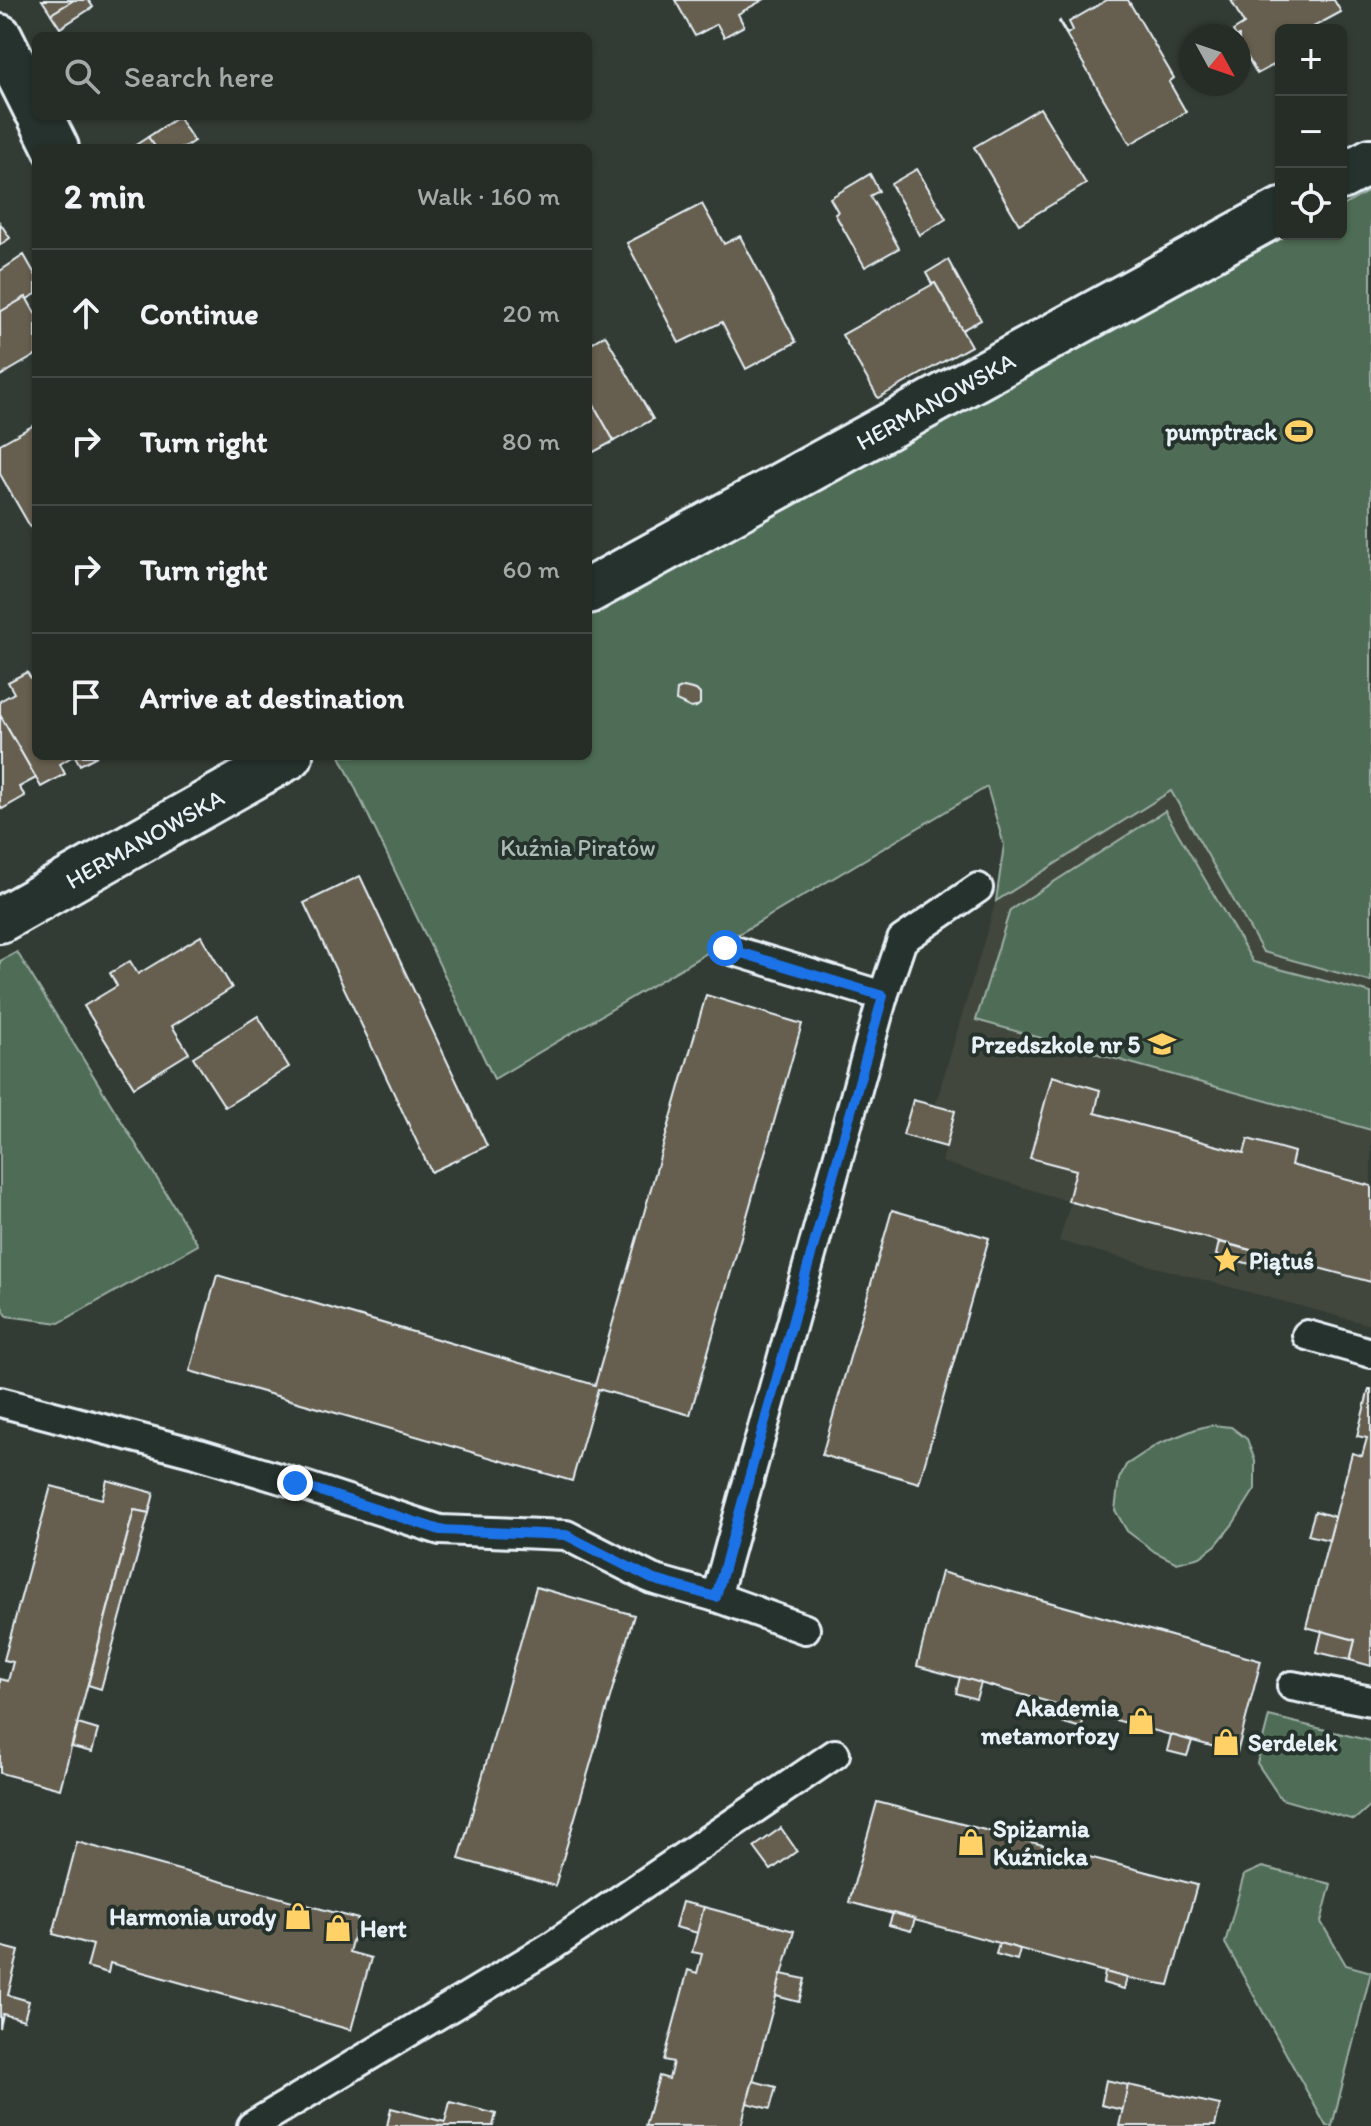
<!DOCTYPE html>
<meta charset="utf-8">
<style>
body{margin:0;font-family:Itim,sans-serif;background:#2e352f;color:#f1f3f6}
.controls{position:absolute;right:24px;top:24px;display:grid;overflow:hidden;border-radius:12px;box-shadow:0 2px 6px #0004}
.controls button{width:72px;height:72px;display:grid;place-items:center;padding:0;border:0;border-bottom:2px solid #424944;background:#262d27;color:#f1f3f6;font:40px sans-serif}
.compass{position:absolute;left:1179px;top:24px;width:72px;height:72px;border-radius:50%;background:#262d27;box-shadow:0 2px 6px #0004;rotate:130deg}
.stop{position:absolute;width:24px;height:24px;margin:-18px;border:6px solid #1a73e8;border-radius:50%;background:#fff}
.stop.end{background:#1a73e8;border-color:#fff;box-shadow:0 2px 8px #0008}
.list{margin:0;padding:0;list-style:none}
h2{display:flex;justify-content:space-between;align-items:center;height:104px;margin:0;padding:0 32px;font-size:34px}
h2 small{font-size:26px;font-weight:400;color:#a4a8a7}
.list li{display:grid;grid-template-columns:52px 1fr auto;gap:24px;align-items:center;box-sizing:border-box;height:128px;padding:0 32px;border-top:2px solid #424944}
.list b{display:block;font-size:30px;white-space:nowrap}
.list em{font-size:26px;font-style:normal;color:#a4a8a7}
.icon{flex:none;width:44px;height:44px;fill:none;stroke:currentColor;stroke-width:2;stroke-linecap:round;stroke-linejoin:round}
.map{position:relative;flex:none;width:1371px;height:2126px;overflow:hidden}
.search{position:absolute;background:#262d27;box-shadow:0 2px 6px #0004;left:32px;top:32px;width:560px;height:88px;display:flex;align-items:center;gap:20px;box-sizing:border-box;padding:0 28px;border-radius:12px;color:#a4a8a7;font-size:30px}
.panel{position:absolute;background:#262d27;box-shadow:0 2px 6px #0004;left:32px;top:144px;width:560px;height:616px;border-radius:12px}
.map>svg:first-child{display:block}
.built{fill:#42463c}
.green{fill:#506d56;stroke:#9cafa7;stroke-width:2}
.building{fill:#665f4f;stroke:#e8f1f8;stroke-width:2}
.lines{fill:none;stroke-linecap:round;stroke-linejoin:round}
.service-casing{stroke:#e8f1f8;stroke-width:34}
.minor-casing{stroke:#e8f1f8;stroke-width:50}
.service{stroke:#26332d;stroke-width:28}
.minor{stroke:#26332d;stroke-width:44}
.route{stroke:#1a73e8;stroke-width:10}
.labels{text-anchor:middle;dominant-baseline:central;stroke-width:8;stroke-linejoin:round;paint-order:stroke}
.street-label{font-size:24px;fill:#e8f1f8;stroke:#26332d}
.poi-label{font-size:24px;font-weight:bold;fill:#e8f1f8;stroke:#26332d;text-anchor:end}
.park-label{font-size:24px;fill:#abbcb7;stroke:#26332d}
</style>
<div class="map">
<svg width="1371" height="2126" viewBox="0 0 1371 2126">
<rect width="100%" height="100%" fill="#333c34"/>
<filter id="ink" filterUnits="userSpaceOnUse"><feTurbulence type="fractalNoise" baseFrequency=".0125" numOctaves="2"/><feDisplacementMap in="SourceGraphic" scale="16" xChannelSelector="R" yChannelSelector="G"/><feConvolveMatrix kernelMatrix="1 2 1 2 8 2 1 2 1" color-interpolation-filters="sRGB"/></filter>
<g filter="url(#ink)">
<path class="built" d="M 1171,791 L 1263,952 L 1371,982 L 1371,1325 L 1059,1241 L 1071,1202 L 942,1162 L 955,1112 L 935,1106 L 996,901 Z"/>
<g class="green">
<path d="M 1371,190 L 1371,982 L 1263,952 L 1171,791 L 996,901 L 1004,845 L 987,787 L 494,1079 L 340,756 L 588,756 L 588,614 L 1290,234 L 1341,234 L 1341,207 Z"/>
<path d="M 1165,811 L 1253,962 L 1371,993 L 1371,1130 L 976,1020 L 1010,910 Z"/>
<path d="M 17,952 L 198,1245 L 59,1323 L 7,1316 L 0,1303 L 0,961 Z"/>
<path d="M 1211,1425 L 1231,1427 L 1247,1439 L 1255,1461 L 1255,1489 L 1233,1524 L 1216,1545 L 1200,1557 L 1177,1563 L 1155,1552 L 1127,1531 L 1115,1510 L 1119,1479 L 1126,1465 L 1158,1444 L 1196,1429 Z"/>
<path d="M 1269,1716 L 1371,1741 L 1371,1805 L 1354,1820 L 1281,1799 L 1257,1763 Z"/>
<path d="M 1262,1867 L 1331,1884 L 1321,1922 L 1346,1965 L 1371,1972 L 1332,2126 L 1326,2126 L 1225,1943 L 1244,1875 Z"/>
</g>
<g class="building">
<path d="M 42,0 L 74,0 L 51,14 Z"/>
<path d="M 74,0 L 88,0 L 93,7 L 60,28 L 51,14 Z"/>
<path d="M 675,0 L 763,0 L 738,14 L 744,26 L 724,37 L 717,24 L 695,36 Z"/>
<path d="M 1107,0 L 1128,0 L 1174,78 L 1169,82 L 1186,112 L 1130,144 L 1059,22 L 1060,21 L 1067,34 L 1073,30 L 1069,22 Z"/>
<path d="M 1231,0 L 1334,0 L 1341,12 L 1313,27 L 1315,30 L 1281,30 L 1281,61 L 1257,74 L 1239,42 L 1239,36 L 1236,36 L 1233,31 L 1244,24 Z"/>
<path d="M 1040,108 L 1086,184 L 1019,224 L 974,147 Z"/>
<path d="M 178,117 L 194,141 L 183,148 L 156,148 L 148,137 Z"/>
<path d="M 148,137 L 156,148 L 131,148 Z"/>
<path d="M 917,169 L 946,219 L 920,235 L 891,184 Z"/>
<path d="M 870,174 L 879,191 L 870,196 L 899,248 L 865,267 L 835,214 L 838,212 L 830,198 Z"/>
<path d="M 702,204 L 724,244 L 740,236 L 796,342 L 746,369 L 722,322 L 679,343 L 627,243 Z"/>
<path d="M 0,223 L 10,238 L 0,245 Z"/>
<path d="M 24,255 L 36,276 L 36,294 L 27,299 L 26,297 L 24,298 L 0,312 L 0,271 Z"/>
<path d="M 948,260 L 981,320 L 962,330 L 935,283 L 932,284 L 926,273 Z"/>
<path d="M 935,283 L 971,346 L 878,398 L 842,335 Z"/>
<path d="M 26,297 L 36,315 L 36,355 L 0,376 L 0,312 Z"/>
<path d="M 605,335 L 653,419 L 614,441 L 588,395 L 588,345 Z"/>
<path d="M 588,395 L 614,441 L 588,455 Z"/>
<path d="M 36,424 L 36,524 L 31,528 L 0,474 L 0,444 Z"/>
<path d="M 27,672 L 36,687 L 36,756 L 73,756 L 60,764 L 65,774 L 41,787 L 0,715 L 0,701 L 14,693 L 8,682 Z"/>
<path d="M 684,687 L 696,690 L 700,694 L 700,704 L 696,707 L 691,708 L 676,701 L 677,690 Z"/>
<path d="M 0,715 L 36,778 L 19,787 L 25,796 L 2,809 L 0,805 Z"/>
<path d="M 75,756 L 97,756 L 80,765 Z"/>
<path d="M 360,876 L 487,1146 L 431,1172 L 304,903 Z"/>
<path d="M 201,936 L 232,988 L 172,1026 L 189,1053 L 134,1087 L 84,1006 L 117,986 L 110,973 L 130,961 L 138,974 Z"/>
<path d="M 706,995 L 802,1024 L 690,1415 L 598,1389 L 572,1481 L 190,1371 L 217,1275 L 595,1385 Z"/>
<path d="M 258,1016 L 289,1067 L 225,1107 L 193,1057 Z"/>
<path d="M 1052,1076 L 1100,1090 L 1095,1113 L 1244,1153 L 1248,1139 L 1294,1152 L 1291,1165 L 1371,1186 L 1371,1282 L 1068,1201 L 1076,1170 L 1030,1158 Z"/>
<path d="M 913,1100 L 955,1111 L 946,1147 L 903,1135 Z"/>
<path d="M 892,1210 L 989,1238 L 919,1483 L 822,1455 Z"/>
<path d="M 1219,1242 L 1281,1258 L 1277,1271 L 1216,1255 Z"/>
<path d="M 1369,1389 L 1371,1389 L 1371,1666 L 1350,1660 L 1355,1640 L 1306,1627 L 1352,1453 L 1362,1456 L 1367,1438 L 1357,1436 Z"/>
<path d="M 107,1480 L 154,1493 L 149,1513 L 134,1510 L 60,1789 L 0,1773 L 0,1679 L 8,1681 L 13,1662 L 4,1660 L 51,1486 L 102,1499 Z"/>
<path d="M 134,1510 L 149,1513 L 101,1689 L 88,1685 Z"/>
<path d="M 1315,1511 L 1335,1517 L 1329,1540 L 1308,1535 Z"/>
<path d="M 941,1572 L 1261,1661 L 1237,1753 L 917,1666 Z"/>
<path d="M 536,1587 L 634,1615 L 555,1886 L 459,1859 Z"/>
<path d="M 1322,1631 L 1355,1640 L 1350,1660 L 1317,1652 Z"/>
<path d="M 960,1677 L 981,1683 L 976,1699 L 956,1693 Z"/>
<path d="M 1064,1706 L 1086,1712 L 1081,1728 L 1061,1722 Z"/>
<path d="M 78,1724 L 98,1730 L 92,1752 L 72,1747 Z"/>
<path d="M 1171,1735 L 1192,1741 L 1187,1756 L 1167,1751 Z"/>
<path d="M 877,1802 L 1197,1885 L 1169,1985 L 1127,1978 L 849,1902 Z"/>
<path d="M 781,1828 L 797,1851 L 771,1870 L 754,1847 Z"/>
<path d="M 77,1842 L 358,1919 L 349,1952 L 371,1958 L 351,2030 L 110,1963 L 108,1973 L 87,1967 L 93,1945 L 53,1934 Z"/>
<path d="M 682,1902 L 704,1907 L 698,1933 L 675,1927 Z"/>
<path d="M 704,1907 L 794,1931 L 747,2103 L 741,2126 L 645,2126 L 659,2076 L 669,2079 L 673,2062 L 664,2060 L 688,1970 L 697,1973 L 702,1954 L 692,1952 Z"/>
<path d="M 893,1913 L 915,1919 L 911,1931 L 889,1925 Z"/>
<path d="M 999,1943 L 1020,1949 L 1017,1960 L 996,1954 Z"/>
<path d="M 0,1946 L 19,1951 L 8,1995 L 29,2001 L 24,2020 L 3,2014 L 0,2028 Z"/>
<path d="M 1105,1972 L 1127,1978 L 1124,1989 L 1103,1983 Z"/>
<path d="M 781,1974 L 805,1979 L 799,2002 L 776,1996 Z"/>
<path d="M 1106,2080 L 1128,2085 L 1123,2110 L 1101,2105 Z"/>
<path d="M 753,2081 L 776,2087 L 770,2109 L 747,2103 Z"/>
<path d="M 1128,2085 L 1220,2105 L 1215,2126 L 1119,2126 Z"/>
<path d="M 450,2102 L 496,2114 L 493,2126 L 387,2126 L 391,2108 L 445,2122 Z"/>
</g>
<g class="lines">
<g class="service-casing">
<g id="service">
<path d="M 725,948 L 883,996"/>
<path d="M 1307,1335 L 1371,1353"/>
<path d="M 0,1402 L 199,1454 L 295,1483 L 440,1530 L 566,1535 L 652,1579 L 716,1597 L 805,1629"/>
<path d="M 716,1597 L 883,996 L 902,940 L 978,888"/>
<path d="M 1292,1686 L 1371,1701"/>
<path d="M 252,2126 L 552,1946 L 835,1754"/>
</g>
</g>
<g class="minor-casing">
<g id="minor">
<path d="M 0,37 L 36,109"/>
<path d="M 40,116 L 56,148"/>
<path d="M 1341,177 L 1371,161"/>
<path id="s1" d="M 588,591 L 1281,211"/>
<path id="s2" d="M 0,920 L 290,756"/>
</g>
</g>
<use href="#service" class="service"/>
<use href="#minor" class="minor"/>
</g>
</g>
<g class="lines" filter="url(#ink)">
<path class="route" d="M 295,1483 L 440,1530 L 566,1535 L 652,1579 L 716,1597 L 883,996 L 725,948"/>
</g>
<defs>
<g id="stadium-bare" transform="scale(2.16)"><path d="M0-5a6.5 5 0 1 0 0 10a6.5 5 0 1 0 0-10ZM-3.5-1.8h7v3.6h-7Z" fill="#ffd166" stroke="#26332d" stroke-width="2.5" paint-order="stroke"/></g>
<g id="school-bare" transform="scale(2.16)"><path d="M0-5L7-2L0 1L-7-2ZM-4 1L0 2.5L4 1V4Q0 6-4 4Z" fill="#ffd166" stroke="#26332d" stroke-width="2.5" paint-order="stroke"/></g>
<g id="sight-bare" transform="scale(2.16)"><path d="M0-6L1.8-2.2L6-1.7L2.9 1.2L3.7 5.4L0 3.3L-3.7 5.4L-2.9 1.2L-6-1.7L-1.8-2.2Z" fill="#ffd166" stroke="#26332d" stroke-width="2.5" paint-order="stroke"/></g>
<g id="shop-bare" transform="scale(2.16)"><path d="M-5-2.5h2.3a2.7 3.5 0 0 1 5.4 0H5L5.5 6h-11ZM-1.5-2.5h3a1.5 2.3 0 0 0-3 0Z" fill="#ffd166" stroke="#26332d" stroke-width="2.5" paint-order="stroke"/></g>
</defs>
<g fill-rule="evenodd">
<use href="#stadium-bare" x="1299" y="431"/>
<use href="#school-bare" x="1162" y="1044"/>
<use href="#sight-bare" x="1227" y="1260"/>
<use href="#shop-bare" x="1141" y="1721"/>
<use href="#shop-bare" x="1226" y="1742"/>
<use href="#shop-bare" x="971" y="1842"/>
<use href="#shop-bare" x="298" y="1916"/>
<use href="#shop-bare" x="338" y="1928"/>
</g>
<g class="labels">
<g class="street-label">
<text stroke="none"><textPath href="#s1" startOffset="396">HERMANOWSKA</textPath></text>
<text stroke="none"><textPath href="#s2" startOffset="166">HERMANOWSKA</textPath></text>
</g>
<g class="poi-label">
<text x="1277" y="431">pumptrack</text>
<text x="1140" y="1044">Przedszkole nr 5</text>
<text x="1249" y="1260" text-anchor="start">Piątuś</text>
<text x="1119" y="1707">Akademia<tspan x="1119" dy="28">metamorfozy</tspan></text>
<text x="1248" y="1742" text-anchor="start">Serdelek</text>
<text x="993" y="1828" text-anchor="start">Spiżarnia<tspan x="993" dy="28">Kuźnicka</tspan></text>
<text x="276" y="1916">Harmonia urody</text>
<text x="360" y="1928" text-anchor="start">Hert</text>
</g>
<g class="park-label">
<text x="578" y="847">Kuźnia Piratów</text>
</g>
</g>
</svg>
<div class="controls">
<button>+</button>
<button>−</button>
<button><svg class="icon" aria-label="locate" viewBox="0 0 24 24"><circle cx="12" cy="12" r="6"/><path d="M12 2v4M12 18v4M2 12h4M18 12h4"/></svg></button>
</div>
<svg class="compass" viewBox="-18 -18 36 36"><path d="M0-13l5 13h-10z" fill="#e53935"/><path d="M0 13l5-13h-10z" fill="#a4a8a7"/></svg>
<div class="stop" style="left:725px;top:948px"></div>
<div class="stop end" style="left:295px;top:1483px"></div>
<div class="search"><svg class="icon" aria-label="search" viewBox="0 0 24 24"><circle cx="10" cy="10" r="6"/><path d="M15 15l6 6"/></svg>Search here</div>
<section class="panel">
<h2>2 min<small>Walk · 160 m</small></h2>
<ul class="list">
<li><svg class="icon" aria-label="ahead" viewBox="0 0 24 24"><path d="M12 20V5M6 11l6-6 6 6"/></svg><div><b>Continue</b></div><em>20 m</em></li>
<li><svg class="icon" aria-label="right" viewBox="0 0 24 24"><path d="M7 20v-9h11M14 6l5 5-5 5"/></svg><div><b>Turn right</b></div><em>80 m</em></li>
<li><svg class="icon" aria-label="right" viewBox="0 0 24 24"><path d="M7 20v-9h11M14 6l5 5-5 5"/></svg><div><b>Turn right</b></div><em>60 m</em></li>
<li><svg class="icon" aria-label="arrive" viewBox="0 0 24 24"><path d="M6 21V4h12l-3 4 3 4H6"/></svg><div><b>Arrive at destination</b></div></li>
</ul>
</section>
</div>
